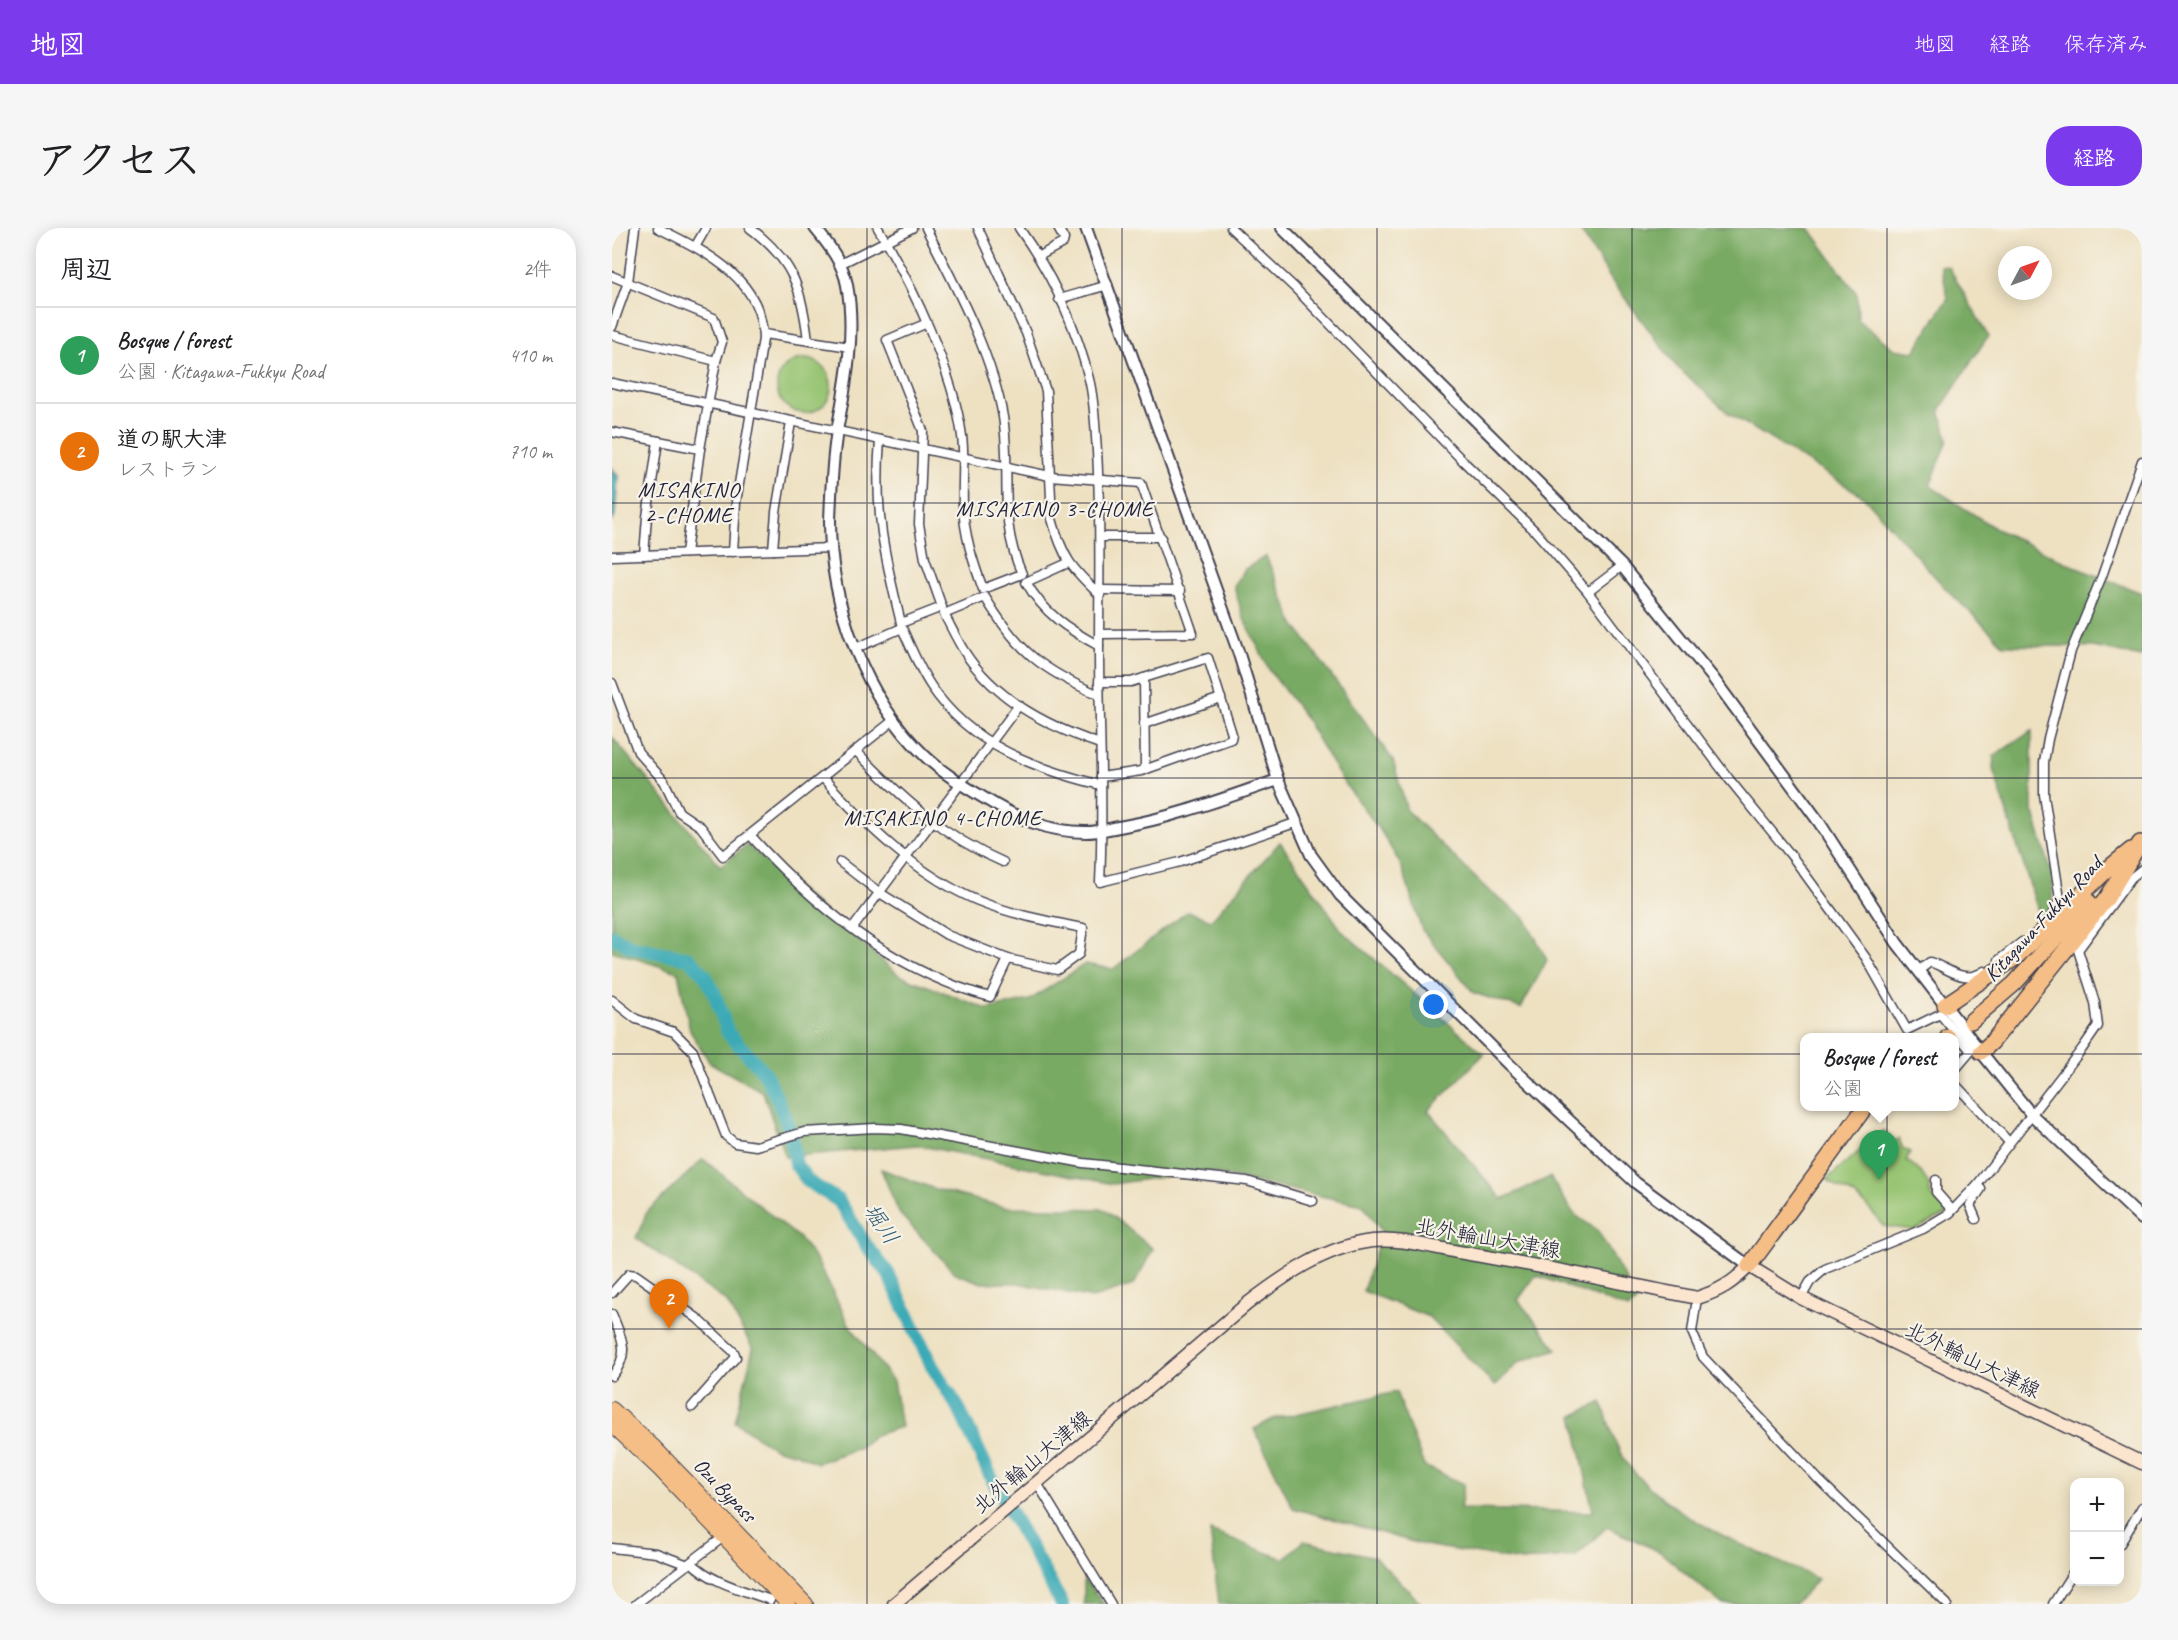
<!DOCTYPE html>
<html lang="ja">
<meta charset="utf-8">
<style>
body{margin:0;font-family:Caveat,"Klee One",sans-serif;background:#f6f6f6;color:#202124}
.controls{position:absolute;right:18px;bottom:18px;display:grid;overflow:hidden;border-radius:12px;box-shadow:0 3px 15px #0003}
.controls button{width:54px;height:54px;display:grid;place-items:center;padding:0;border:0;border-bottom:2px solid #e0e0e0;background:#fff;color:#202124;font:30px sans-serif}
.compass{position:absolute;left:1386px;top:18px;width:54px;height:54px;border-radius:50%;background:#fff;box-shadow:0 3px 15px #0003;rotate:49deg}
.you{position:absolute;left:822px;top:777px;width:21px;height:21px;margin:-15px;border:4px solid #fff;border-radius:50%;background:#1a73e8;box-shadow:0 0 0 9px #1a73e833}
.badge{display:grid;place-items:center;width:39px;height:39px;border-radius:50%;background:#7c3aed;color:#fff;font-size:20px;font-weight:700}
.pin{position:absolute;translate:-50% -50px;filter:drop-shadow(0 2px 3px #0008)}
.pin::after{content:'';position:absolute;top:32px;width:21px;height:18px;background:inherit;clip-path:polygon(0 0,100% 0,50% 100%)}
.popup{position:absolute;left:1188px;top:805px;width:159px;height:78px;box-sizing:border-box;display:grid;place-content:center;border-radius:12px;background:#fff;filter:drop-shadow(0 2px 4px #0005);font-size:20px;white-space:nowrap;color:#757577}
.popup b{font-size:22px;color:#202124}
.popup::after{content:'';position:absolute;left:50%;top:100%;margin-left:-12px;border:12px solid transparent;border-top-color:#fff}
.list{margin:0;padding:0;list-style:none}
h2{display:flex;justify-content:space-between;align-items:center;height:78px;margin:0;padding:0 24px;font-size:26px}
h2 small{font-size:20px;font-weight:400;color:#757577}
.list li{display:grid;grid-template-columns:39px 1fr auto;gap:18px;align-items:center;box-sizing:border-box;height:96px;padding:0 24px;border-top:2px solid #e0e0e0}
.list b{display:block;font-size:22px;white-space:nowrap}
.list p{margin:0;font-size:20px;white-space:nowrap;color:#757577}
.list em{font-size:20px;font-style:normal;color:#757577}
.map{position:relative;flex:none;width:1530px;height:1376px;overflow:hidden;border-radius:24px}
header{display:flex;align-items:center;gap:36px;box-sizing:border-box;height:84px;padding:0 30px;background:#7c3aed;color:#fff}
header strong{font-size:28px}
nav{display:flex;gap:33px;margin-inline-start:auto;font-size:21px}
.intro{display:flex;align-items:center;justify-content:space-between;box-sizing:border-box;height:144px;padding:0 36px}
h1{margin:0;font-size:42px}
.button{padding:15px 27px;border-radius:24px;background:#7c3aed;color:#fff;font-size:21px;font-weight:700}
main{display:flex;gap:36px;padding:0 36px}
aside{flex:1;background:#fff;border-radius:24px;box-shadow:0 3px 15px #0003}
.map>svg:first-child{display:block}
.green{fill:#97c472;stroke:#5c7356;stroke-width:1.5}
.forest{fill:#79aa64;stroke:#4e6650;stroke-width:1.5}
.water{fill:#3aaab6;stroke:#2e6678;stroke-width:1.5}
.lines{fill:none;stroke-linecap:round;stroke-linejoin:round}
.river{stroke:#3aaab6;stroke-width:14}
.minor-casing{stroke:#413f4f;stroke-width:11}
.tertiary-casing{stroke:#413f4f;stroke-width:14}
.secondary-casing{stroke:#413f4f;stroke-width:15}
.trunk-casing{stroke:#413f4f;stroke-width:16}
.motorway-casing{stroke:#413f4f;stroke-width:18}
.minor{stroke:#fff;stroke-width:8}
.tertiary{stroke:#fff;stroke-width:10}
.secondary{stroke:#fbe5cf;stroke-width:12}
.trunk{stroke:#f5be86;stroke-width:14}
.motorway{stroke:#f5be86;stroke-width:15}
.grid{fill:none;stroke:#22223b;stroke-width:1.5;stroke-opacity:0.55}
.labels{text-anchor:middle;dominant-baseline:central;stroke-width:4.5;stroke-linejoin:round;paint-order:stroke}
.street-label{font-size:21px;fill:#22223b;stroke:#f7f3e8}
.neighbourhood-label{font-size:22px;letter-spacing:1.5px;fill:#22223b;stroke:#f7f3e8}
.water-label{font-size:22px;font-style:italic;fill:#2c586c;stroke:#f7f3e8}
</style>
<header>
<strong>地図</strong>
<nav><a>地図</a><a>経路</a><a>保存済み</a></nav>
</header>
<div class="intro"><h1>アクセス</h1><a class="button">経路</a></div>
<main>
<aside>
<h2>周辺<small>2件</small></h2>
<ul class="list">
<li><span class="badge" style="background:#2e9e5b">1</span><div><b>Bosque / forest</b><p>公園 · Kitagawa-Fukkyu Road</p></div><em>410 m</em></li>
<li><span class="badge" style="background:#e8710a">2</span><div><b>道の駅大津</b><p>レストラン</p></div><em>710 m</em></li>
</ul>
</aside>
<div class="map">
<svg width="1530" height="1376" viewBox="0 0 1530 1376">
<rect width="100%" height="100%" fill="#f7f3e8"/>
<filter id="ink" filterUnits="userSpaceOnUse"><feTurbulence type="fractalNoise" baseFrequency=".0167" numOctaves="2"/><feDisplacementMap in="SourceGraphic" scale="12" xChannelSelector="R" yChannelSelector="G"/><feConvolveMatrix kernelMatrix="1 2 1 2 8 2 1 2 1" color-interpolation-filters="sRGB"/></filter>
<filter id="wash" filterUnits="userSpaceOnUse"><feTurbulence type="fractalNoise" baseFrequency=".008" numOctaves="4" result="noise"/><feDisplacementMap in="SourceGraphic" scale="24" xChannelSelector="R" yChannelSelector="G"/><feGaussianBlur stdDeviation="1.35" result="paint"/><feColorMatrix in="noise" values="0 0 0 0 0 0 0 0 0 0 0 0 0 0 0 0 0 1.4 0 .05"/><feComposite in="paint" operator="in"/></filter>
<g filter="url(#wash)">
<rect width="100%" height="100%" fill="#eee1c2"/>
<g class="green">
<circle cx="192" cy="158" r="27"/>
<path d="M 1272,902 L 1283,913 L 1287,911 L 1291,921 L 1298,924 L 1294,933 C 1304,937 1320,955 1318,966 L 1330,978 L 1344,981 L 1303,1002 L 1271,998 C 1262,986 1253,974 1240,966 C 1230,960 1223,960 1215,951 Z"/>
</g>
<g class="forest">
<path d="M 967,0 L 1197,0 L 1245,66 L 1246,92 L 1282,121 L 1302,124 L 1336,70 L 1329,38 L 1337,39 L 1376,108 L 1328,182 L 1336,212 L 1318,258 L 1384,301 L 1470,342 L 1530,365 L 1530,429 L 1481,419 L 1392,417 L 1333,360 L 1251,268 L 1116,185 L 1065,139 L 1000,53 Z"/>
<path d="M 654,328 L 682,396 L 781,532 L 795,583 L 876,662 L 913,690 L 935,732 L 909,780 L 862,765 L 810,702 L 789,637 L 770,605 L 730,552 L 690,485 L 658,443 L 631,389 L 622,358 L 633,341 Z"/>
<path d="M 1420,503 L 1420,579 L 1441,650 L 1440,677 L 1428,689 L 1381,541 L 1382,528 Z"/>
<path d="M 0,509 L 108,638 L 135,617 L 287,747 L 375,781 L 418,772 L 473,736 L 501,741 L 576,683 L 599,692 L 668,614 L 730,703 L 872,826 L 816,883 L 890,971 L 938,949 L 962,986 L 986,1003 L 1026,1073 L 1016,1081 L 924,1047 L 906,1072 L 945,1121 L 907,1134 L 883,1158 L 817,1089 L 751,1063 L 770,1004 L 751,977 L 592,943 L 501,956 L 304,917 L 173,929 L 151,864 L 98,835 L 78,803 L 66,744 L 0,723 Z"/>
<path d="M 91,931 L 187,1010 L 205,1033 L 238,1098 L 281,1153 L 289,1199 L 266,1206 L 246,1220 L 205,1235 L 185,1226 L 162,1220 L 123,1194 L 141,1121 L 115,1074 L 24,1010 L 35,984 Z"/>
<path d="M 269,941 L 323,961 L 392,979 L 492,981 L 541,1021 L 522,1057 L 481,1070 L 406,1055 L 370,1055 L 343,1045 L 287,985 Z"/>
<path d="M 784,1164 L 812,1238 L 852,1256 L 848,1281 L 981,1284 L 961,1188 L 990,1174 C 997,1196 1004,1224 1020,1242 C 1069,1296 1141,1321 1206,1351 L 1182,1376 L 1110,1376 L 1048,1324 L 995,1299 L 964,1328 L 910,1333 L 812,1317 L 681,1280 L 642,1201 L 661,1191 Z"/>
<path d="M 598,1303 L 672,1331 L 692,1313 L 763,1329 L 810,1376 L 607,1376 Z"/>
<path d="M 472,1350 L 492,1376 L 472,1376 Z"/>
</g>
<path class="water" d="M 0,240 L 6,248 L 3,288 L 0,294 Z"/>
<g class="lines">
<path class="river" d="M 0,708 L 19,719 L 77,730 L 93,747 L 102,764 L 116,805 L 152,844 L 165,870 L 179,906 L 184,937 L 197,954 L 227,973 L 254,1017 L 276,1045 L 320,1138 L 347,1181 L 379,1249 L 450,1376"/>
</g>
</g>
<g filter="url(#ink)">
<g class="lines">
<g class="minor-casing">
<g id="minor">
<path d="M 46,0 C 92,23 151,50 151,111 L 124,274 L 121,324"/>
<path d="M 138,0 C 181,32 190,61 196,112"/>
<path d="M 266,0 C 300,57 341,142 350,208 C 353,231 350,254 351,277 C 352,306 361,334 371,361 L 410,346 C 385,290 400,246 391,189 C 380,125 343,58 314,0"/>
<path d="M 366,0 L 414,105 L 434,163 L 440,291 C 451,330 459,340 488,367"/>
<path d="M 407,0 C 439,45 464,98 477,151 C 483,175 483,199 485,223 C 489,290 487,356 487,422 C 487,500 492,577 488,654 L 568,634 L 683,595"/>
<path d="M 619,0 L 683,60 L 851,233 L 923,303 L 976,364 L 1117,551 L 1182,631 L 1254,730 L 1295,802 L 1328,786 L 1359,823 L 1342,843"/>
<path d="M 83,19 L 94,0"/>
<path d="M 427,28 L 451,15 L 452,11 L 446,0"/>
<path d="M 228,36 L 300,0"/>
<path d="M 0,48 L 102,90 L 110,114 L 104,133 L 88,221 L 74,325"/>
<path d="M 447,71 L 496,57"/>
<path d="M 0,99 L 16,54 L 23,0"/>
<path d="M 152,106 L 238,119"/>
<path d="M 0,107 L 104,133"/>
<path d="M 0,155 L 438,248 L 529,255 L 581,405 L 488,406"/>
<path d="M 0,204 L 88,221"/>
<path d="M 268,212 C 262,283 272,326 289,395 L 330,379 L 313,331 L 307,296 L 311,203 L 275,112 L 313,96"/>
<path d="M 489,309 L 549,309"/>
<path d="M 161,322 L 164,284 L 179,194"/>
<path d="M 32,327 L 35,289 L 46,213"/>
<path d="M 0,328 L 220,320"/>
<path d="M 456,335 L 414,354 C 432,386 456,401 487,418"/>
<path d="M 488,362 L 568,363"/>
<path d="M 976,364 L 1010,338"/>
<path d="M 244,420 L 290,400 C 299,420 307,440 319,458 C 358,517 424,541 489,557"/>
<path d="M 532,450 L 533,542"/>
<path d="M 487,454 L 519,454 L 596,430 L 620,506 L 619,511 L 529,543 L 489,549"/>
<path d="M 0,455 L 26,524 L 52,553 L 67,584 L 89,599 L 111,628 L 282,492"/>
<path d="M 487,467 C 430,442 405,423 373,369 L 332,386 C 339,399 345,412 352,423 C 382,471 437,499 488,516"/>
<path d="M 532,496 L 609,470"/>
<path d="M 244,523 C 288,568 332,609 391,634"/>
<path d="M 211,550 C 254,597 304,646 364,672 C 398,686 435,693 471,700 L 467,726 L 445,742 L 396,731 L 335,707 L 268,665 L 228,634"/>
<path d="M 139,608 C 203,679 284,744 378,769 L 396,731"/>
<path d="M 1440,688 L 1448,671 L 1432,567 L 1432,534 L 1436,511 L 1459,423 L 1490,348 L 1530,233"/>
<path d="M 241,700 L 407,477"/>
<path d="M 1387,732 L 1410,714"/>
<path d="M 1306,743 L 1318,734 C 1337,740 1351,757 1372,743"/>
<path d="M 0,772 L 24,791 L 62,804 L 81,823 L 114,908 L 123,915 L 144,918 L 192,904 L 263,900 L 289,901 L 471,935 L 635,953 L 701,973"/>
<path d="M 1342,855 L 1397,914"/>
<path d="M 1324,952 L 1324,964 L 1340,982"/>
<path d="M 1364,991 L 1358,977 L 1369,961 L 1365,957"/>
<path d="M 0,1065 L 17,1046 L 24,1047 L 85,1090 L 122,1124 L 124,1129 L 80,1179"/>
<path d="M 1085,1070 L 1080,1104 L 1091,1129 L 1206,1251 L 1335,1376"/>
<path d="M 1189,1070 L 1198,1054 L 1213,1041 L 1311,1001 L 1338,985 L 1365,957 L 1470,821 L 1486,798 L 1483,775 L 1466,722 L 1519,650 L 1530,641"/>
<path d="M 0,1086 C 10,1111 19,1125 0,1148"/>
<path d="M 425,1255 L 499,1376"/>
<path d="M 1508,1316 L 1530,1279"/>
<path d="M 0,1320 L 44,1325 L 76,1337"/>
<path d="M 79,1334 C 100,1355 131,1362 158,1372"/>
<path d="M 24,1376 L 114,1307"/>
<path d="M 1441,1376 L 1462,1343"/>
</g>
</g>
<g class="tertiary-casing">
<g id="tertiary">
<path d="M 203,0 C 217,17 231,35 235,57 C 244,105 234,155 225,203 C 220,232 219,263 218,293 C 218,377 253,471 314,529 C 332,546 352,558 372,570 C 404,590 436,604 474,604 C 487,604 499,600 512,598 C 564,589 615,569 666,552"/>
<path d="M 474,0 L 626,423 L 666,552 L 699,627 L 728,667 L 898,837 L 1024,955 L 1137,1038"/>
<path d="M 670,0 L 1010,338 L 1101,450 L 1207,594 L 1285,715 L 1369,824 L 1419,886 L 1530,991"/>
</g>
</g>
<g class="secondary-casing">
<path id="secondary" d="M 282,1376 L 635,1076 C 672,1048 712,1019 760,1013 C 789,1010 818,1019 846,1024 C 926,1037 1005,1054 1085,1070 C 1107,1063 1121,1055 1137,1038 L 1189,1070 L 1530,1235"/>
</g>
<g class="trunk-casing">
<g id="trunk">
<path d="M 0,1181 L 43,1220 L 194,1376"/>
<path d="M 0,1197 L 48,1242 L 176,1376"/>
</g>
</g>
<g class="motorway-casing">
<g id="motorway">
<path d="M 1333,777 L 1403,730 L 1497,640 L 1519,622"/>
<path d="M 1359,793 L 1402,756 L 1477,674"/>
<path d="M 1336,810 L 1336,809"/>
<path d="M 1369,824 L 1380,814 L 1495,670 L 1528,615"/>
<path d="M 1137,1038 L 1254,878"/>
</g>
</g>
<use href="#minor" class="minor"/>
<use href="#tertiary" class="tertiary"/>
<use href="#secondary" class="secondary"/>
<use href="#trunk" class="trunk"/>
<use href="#motorway" class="motorway"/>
</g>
</g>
<path class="grid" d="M 255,0 L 255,1376M 510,0 L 510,1376M 765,0 L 765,1376M 1020,0 L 1020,1376M 1275,0 L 1275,1376M 0,275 L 1530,275M 0,550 L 1530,550M 0,826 L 1530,826M 0,1101 L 1530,1101"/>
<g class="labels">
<g class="street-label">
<text transform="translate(1431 691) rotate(-47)">Kitagawa-Fukkyu Road</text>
<text transform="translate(876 1010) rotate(10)">北外輪山大津線</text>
<text transform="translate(1361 1132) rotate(26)">北外輪山大津線</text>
<text transform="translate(420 1234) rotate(-40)">北外輪山大津線</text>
<text transform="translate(113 1262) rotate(46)">Ozu Bypass</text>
</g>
<g class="neighbourhood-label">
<text x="77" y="262">MISAKINO<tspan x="77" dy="25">2-CHOME</tspan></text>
<text x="443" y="281">MISAKINO 3-CHOME</text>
<text x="331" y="590">MISAKINO 4-CHOME</text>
</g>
<g class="water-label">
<text transform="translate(269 996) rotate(56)">堀川</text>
</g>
</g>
</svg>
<div class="controls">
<button>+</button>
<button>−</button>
</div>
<svg class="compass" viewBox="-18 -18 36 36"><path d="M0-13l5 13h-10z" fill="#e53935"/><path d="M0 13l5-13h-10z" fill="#757577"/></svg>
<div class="you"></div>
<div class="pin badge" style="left:1267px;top:952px;background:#2e9e5b">1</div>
<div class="popup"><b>Bosque / forest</b>公園</div>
<div class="pin badge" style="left:57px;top:1101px;background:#e8710a">2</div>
</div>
</main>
